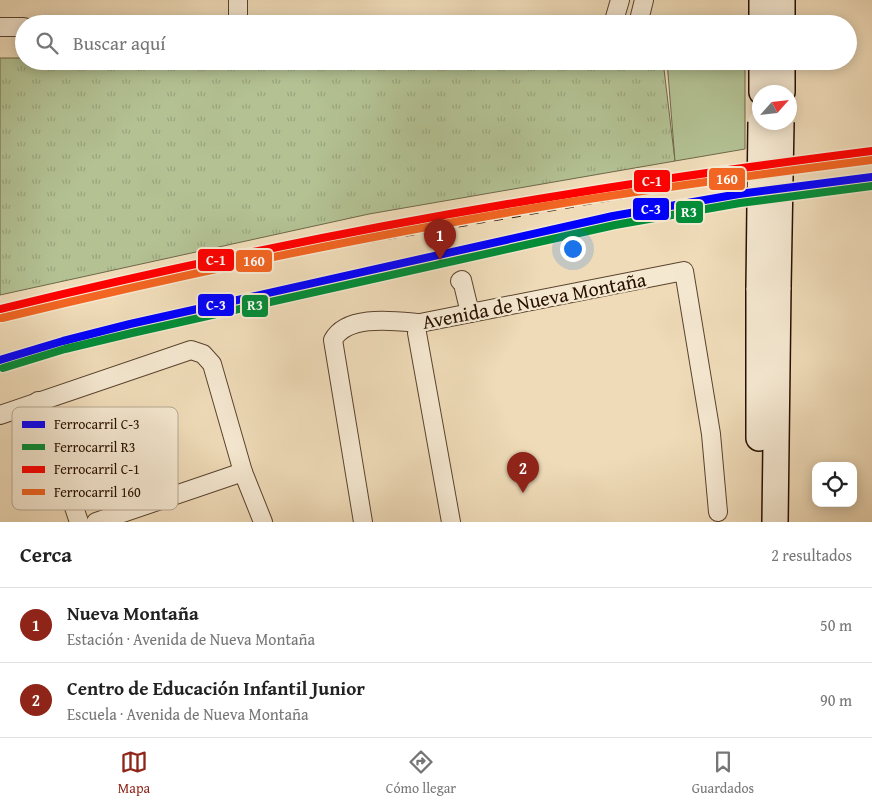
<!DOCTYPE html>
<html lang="es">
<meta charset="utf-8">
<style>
body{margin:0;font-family:"Gentium Book Plus",serif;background:#f6f6f6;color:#222}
.controls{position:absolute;right:15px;bottom:15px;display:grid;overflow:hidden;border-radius:10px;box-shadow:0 2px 12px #0003}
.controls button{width:45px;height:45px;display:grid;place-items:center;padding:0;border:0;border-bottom:1px solid #e0e0e0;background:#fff;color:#222;font:25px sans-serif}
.compass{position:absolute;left:752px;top:85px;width:45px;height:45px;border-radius:50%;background:#fff;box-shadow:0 2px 12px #0003;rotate:63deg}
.you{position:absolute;left:572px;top:248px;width:18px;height:18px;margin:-12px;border:4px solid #fff;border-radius:50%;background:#1a73e8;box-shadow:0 0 0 8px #1a73e833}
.badge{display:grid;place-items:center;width:32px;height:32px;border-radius:50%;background:#8f2418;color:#fff;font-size:16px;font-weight:700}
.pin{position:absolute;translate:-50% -41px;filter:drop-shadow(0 1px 2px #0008)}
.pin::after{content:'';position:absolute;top:26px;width:18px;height:15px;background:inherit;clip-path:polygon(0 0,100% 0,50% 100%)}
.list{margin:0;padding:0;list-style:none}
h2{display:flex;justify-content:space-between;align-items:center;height:65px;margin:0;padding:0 20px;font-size:21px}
h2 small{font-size:16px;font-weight:400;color:#767676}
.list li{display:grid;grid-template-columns:32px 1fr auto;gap:15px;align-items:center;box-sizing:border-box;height:75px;padding:0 20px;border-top:1px solid #e0e0e0}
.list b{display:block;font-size:19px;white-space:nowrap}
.list p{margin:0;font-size:16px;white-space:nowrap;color:#767676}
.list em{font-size:16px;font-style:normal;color:#767676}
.icon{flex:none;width:28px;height:28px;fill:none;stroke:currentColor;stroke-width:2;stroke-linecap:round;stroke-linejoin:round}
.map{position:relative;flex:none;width:872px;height:522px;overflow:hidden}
.search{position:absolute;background:#fff;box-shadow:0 2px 12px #0003;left:15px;right:15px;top:15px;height:55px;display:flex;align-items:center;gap:12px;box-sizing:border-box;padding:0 18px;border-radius:28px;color:#767676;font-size:19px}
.sheet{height:215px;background:#fff}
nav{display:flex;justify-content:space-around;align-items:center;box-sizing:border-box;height:70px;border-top:1px solid #e0e0e0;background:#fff;font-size:14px;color:#767676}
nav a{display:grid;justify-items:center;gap:2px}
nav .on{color:#8f2418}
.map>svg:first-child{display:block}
.grass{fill:url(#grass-tufts);stroke:#6e684a}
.park{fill:#b3c193;stroke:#6e684a}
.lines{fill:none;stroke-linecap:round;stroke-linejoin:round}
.street-casing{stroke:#5a432e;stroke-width:20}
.secondary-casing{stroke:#281000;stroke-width:28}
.street{stroke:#f5e8d1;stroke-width:18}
.secondary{stroke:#f5e8d1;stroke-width:25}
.rail{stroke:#281000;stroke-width:4;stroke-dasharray:9 9;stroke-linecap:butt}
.secondary-bridge-casing{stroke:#281000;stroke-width:28;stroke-linecap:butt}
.secondary-bridge{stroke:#f5e8d1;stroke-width:25}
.rail-1-casing{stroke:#f5e8d1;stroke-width:11}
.rail-2-casing{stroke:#f5e8d1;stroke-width:11}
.rail-3-casing{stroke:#f5e8d1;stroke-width:11}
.rail-4-casing{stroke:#f5e8d1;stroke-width:11}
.rail-1{stroke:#00f;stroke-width:8}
.rail-2{stroke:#028d38;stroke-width:8}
.rail-3{stroke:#f00;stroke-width:8}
.rail-4{stroke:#f26522;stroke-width:8}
.labels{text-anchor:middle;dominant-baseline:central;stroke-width:4.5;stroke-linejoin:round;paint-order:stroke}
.street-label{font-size:20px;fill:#281000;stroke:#f5e8d1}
.key{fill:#f5e8d1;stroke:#b8a792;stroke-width:1}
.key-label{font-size:14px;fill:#281000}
.line-badge{stroke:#f5e8d1;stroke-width:2}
.badge-label{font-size:14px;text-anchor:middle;font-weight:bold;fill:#fff}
</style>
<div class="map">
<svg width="872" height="522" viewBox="0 0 872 522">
<defs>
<pattern id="grass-tufts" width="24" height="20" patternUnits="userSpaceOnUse" patternTransform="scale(1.25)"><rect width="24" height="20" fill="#b3c193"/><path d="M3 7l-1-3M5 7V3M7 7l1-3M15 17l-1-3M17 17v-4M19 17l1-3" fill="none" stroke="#9aa57d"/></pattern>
</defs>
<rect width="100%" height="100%" fill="#efdbb8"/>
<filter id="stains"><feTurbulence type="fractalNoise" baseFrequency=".004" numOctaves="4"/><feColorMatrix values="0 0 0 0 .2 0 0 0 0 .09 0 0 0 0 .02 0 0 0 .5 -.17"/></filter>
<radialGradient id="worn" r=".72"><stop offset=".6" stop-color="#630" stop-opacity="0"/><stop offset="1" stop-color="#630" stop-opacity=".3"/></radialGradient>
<path class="grass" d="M 0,58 L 24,58 L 24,61 L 663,61 L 675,161 L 369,214 L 0,295 Z"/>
<path class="park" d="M 667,61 L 745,61 L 745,149 L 675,161 Z"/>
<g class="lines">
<g class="street-casing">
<g id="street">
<path d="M 238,0 L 238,24"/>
<path d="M 613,24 L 620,0"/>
<path d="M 638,24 L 644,0"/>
<path d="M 0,27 L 24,27"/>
<path d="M 460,281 L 462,280 L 470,313"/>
<path d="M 417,333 L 451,522"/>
<path d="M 38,401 L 79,522"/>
<path d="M 0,415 L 191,350 L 203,354 L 212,364 L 243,472 L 263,522"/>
<path d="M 96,522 L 243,472"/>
<path d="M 363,522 L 333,340 C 347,314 395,321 420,323 L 684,271 L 711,434 L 718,512"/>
</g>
</g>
<g class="secondary-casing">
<g id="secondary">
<path d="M 762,24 L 762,0"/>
<path d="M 782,24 L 782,0"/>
<path d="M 762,92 L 762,61"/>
<path d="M 782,92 L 782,61"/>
<path d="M 759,438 L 759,288"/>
<path d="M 775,522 L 778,287"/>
</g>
</g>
<use href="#street" class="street"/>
<use href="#secondary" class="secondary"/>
<path class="rail" d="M 0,319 L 53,306 L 239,265 L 329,248 L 714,181 L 872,161"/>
<g class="secondary-bridge-casing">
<g id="secondary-bridge">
<path d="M 778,287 L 781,122"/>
<path d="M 759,288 L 761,122"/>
</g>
</g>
<use href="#secondary-bridge" class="secondary-bridge"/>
<g class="rail-1-casing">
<path id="rail-1" d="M 0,360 L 63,341 L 130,324 L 613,216 L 739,194 L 872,177"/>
</g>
<g class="rail-2-casing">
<path id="rail-2" d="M 3,368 L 65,349 L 132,333 L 615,225 L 740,203 L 872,186"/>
</g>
<g class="rail-3-casing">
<path id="rail-3" d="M 0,309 C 186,264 374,225 563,195 C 666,178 769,164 872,151"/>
</g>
<g class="rail-4-casing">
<path id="rail-4" d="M 2,318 C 188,273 375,234 564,203 C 666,187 769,173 872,160"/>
</g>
<use href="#rail-1" class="rail-1"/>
<use href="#rail-2" class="rail-2"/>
<use href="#rail-3" class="rail-3"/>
<use href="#rail-4" class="rail-4"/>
</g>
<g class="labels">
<g class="street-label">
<text transform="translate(534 300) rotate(-11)">Avenida de Nueva Montaña</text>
</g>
</g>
<rect x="12" y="407" width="166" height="103" rx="8" class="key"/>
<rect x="22" y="421" width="23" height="7" fill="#00f"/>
<rect x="22" y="444" width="23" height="6" fill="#028d38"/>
<rect x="22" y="466" width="23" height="7" fill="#f00"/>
<rect x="22" y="489" width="23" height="6" fill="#f26522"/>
<g class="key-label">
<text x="54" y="429">Ferrocarril C-3</text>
<text x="54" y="452">Ferrocarril R3</text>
<text x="54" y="474">Ferrocarril C-1</text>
<text x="54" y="497">Ferrocarril 160</text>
</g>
<g class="line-badge">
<rect x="708" y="167" width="38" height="24" rx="5" fill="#f26522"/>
<rect x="633" y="169" width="38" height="24" rx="5" fill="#f00"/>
<rect x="632" y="197" width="38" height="24" rx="5" fill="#00f"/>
<rect x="675" y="200" width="29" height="24" rx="5" fill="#028d38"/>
<rect x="197" y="248" width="38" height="24" rx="5" fill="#f00"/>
<rect x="235" y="249" width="38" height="24" rx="5" fill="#f26522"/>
<rect x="197" y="293" width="38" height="24" rx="5" fill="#00f"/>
<rect x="241" y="294" width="28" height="24" rx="5" fill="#028d38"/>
</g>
<g class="badge-label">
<text x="727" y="184">160</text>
<text x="652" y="186">C-1</text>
<text x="651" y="214">C-3</text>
<text x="689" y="217">R3</text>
<text x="216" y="265">C-1</text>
<text x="254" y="266">160</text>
<text x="216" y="310">C-3</text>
<text x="255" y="310">R3</text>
</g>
<rect width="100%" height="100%" filter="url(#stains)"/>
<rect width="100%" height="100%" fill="url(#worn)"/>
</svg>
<div class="controls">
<button><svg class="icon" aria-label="locate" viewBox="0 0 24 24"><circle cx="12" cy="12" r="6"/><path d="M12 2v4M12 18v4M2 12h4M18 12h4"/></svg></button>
</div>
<svg class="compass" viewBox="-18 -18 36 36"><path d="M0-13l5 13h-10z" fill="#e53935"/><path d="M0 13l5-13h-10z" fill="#767676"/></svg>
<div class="you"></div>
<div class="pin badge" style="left:440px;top:260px">1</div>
<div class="pin badge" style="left:523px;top:493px">2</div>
<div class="search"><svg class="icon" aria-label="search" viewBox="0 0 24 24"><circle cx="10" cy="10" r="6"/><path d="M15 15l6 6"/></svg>Buscar aquí</div>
</div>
<section class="sheet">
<h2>Cerca<small>2 resultados</small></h2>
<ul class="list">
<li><span class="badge">1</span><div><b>Nueva Montaña</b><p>Estación · Avenida de Nueva Montaña</p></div><em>50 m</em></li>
<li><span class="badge">2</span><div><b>Centro de Educación Infantil Junior</b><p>Escuela · Avenida de Nueva Montaña</p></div><em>90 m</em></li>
</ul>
</section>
<nav>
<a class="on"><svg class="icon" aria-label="map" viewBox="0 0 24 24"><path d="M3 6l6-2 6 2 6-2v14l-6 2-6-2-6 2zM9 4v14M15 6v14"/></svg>Mapa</a>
<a><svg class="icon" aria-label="directions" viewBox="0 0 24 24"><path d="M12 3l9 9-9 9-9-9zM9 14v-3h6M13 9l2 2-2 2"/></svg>Cómo llegar</a>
<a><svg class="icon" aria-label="saved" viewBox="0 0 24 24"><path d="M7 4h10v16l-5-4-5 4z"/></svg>Guardados</a>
</nav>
